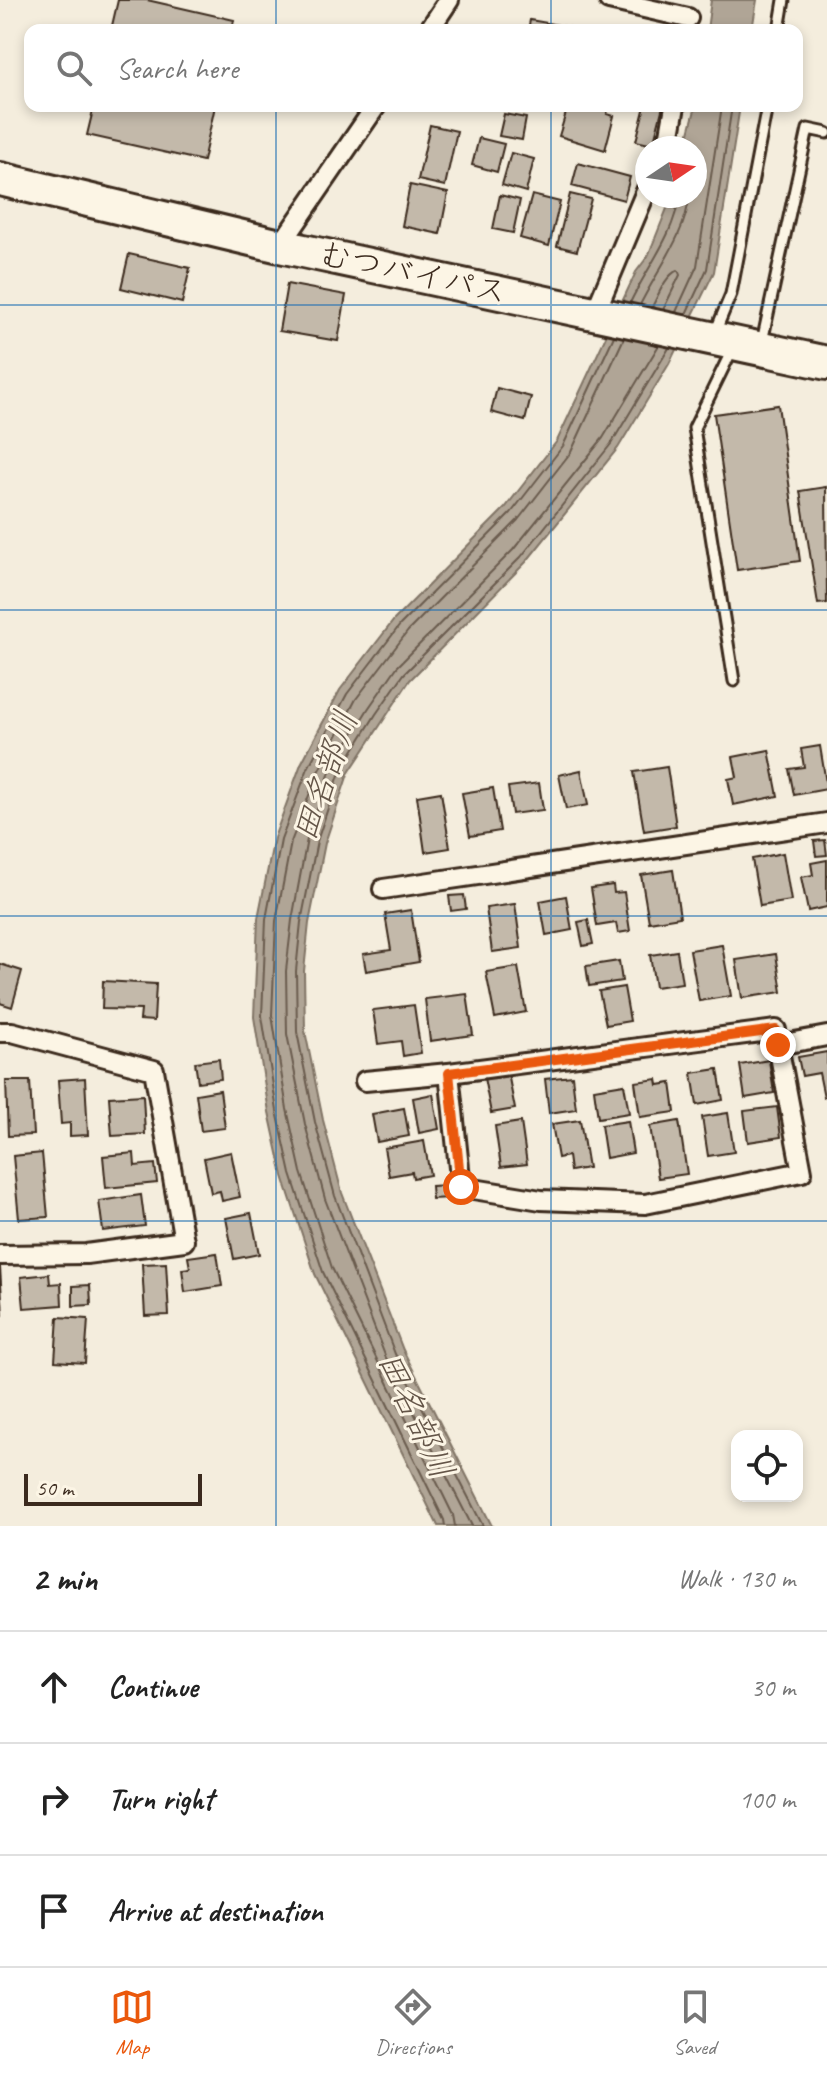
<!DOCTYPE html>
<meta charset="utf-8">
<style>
body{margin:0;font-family:Caveat,"Klee One",sans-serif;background:#f2f2f2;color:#222}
.controls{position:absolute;right:24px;bottom:24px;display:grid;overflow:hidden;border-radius:16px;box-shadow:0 4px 12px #0003}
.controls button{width:72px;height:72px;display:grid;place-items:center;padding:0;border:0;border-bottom:2px solid #e0e0e0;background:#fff;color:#222;font:40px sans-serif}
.compass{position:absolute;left:635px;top:136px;width:72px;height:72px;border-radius:50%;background:#fff;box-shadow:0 4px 12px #0003;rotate:77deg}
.scale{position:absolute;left:24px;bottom:20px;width:178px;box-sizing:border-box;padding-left:8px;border:4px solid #3b2a1e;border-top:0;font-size:22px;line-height:28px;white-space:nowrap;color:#3b2a1e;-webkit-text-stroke:6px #fcf5e5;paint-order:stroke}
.stop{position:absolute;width:24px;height:24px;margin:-18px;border:6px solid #ea580c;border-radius:50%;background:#fff}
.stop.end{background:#ea580c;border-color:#fff;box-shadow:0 2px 8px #0008}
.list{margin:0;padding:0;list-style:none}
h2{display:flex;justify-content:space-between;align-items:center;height:104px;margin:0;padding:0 32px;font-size:34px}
h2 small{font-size:26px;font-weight:400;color:#767676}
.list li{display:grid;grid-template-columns:52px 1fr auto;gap:24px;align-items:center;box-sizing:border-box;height:112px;padding:0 32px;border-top:2px solid #e0e0e0}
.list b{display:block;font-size:30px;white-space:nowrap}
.list em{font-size:26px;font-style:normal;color:#767676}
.icon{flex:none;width:44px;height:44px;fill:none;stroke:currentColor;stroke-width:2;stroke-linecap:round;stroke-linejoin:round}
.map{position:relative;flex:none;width:827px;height:1526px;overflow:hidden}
.search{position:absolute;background:#fff;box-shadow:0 4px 12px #0003;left:24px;right:24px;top:24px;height:88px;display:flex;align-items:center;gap:20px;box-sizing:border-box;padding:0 28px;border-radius:16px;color:#767676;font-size:30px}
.sheet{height:440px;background:#fff}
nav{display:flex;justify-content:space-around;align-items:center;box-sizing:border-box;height:112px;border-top:2px solid #e0e0e0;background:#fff;font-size:22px;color:#767676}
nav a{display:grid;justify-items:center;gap:4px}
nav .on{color:#ea580c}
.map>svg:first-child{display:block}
.water{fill:#b0a596;stroke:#817466;stroke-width:2}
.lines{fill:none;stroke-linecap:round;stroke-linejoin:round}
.shore{stroke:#6a5b4e;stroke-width:2}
.building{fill:#c3b9aa;stroke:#3b2a1e;stroke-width:2}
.service-casing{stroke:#3b2a1e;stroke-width:15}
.minor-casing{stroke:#3b2a1e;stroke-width:24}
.trunk-casing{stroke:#3b2a1e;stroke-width:38}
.service{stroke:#fcf5e5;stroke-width:9}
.minor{stroke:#fcf5e5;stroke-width:18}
.trunk{stroke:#fcf5e5;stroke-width:32}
.route{stroke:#ea580c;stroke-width:10}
.grid{fill:none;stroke:#1f6fb2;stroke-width:2;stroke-opacity:0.55}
.labels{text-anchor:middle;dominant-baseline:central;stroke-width:6;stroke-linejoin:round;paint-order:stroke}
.street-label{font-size:32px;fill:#3b2a1e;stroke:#fcf5e5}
.water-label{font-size:34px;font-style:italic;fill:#645548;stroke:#fcf5e5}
</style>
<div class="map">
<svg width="827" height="1526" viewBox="0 0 827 1526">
<rect width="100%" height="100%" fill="#f4eddd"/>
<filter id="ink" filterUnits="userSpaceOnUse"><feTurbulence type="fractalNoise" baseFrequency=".0125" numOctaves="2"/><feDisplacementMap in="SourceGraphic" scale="16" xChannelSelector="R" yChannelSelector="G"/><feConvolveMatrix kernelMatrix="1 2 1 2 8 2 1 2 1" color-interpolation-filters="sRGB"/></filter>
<g filter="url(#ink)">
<g class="water">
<path d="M 711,0 L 757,0 L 752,30 L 707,30 Z"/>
<path d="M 696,106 L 740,106 L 714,272 L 669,364 L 618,448 L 526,562 L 410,680 L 348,774 L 325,843 L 309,923 L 304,971 L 305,1031 L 323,1120 L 342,1193 L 403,1350 L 492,1526 L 438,1526 L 315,1274 L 283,1176 L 269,1112 L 254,1017 L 258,918 L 274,838 L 301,764 L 340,690 L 394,620 L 505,508 L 557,441 L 636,272 L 648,256 L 672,196 L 695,196 L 695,148 L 685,148 Z"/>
</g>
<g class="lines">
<g class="shore">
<path d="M 630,303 C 646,269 675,234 679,196"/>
<path d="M 640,305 C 656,272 687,233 689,196"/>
<path d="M 652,307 C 659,294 665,276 678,270 L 680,275 L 663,310"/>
<path d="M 676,312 L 697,266 L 722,106"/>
<path d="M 686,314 L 707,269 L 732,106"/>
<path d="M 445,1526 L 444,1520 L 323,1272 L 291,1174 L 277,1111 L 262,1016 L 266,919 L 281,840 L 308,768 L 347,694 L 400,625 L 511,513 L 563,446 L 614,336"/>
<path d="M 455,1526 L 453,1515 L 332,1268 L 301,1172 L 287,1109 L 272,1015 L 276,921 L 291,842 L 318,772 L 356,699 L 408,631 L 518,520 L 571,452 L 624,338"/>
<path d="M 472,1526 L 386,1358 L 325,1199 L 305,1124 L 287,1034 L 286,971 L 292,920 L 307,839 L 331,769 L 368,709 L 397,667 L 513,550 L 603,438 L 659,345"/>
<path d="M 483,1526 L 395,1354 L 335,1196 L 315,1122 L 297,1032 L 296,971 L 301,922 L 317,841 L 340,772 L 376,714 L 404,674 L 521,557 L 611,444 L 669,348"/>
</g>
</g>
<g class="building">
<path d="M 118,0 L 147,0 L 234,20 L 232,30 L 111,30 Z"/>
<path d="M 530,20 L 570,27 L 569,30 L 528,30 Z"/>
<path d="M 94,106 L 215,106 L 203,161 L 87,135 Z"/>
<path d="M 568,106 L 609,106 L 607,114 L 614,116 L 605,150 L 559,136 Z"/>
<path d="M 645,106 L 663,106 L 653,145 L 636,141 Z"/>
<path d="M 504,114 L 526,118 L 522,140 L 499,136 Z"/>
<path d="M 430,125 L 457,131 L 445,186 L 418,180 Z"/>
<path d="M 479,138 L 504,144 L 497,172 L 472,165 Z"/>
<path d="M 511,153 L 534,159 L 526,192 L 502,185 Z"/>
<path d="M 578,163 L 630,177 L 624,200 L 572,186 Z"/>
<path d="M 410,185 L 448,193 L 440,234 L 402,226 Z"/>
<path d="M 570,194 L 591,199 L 577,251 L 557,246 Z"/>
<path d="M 500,195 L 520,200 L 513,233 L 493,229 Z"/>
<path d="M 532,195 L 560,202 L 549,246 L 520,238 Z"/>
<path d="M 129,254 L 190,268 L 182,303 L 121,288 Z"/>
<path d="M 287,284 L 346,295 L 338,341 L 279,331 Z"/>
<path d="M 497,388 L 531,397 L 525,421 L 491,412 Z"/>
<path d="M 778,405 L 800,561 L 737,570 L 714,414 Z"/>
<path d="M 826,487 L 827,603 L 818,604 L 800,491 Z"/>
<path d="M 820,746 L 827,789 L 794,795 L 789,769 L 804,767 L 801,749 Z"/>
<path d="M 769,750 L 778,796 L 733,805 L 728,779 L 737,777 L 733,757 Z"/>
<path d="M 667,767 L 676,826 L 644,831 L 634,772 Z"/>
<path d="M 581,770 L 588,805 L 566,809 L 559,775 Z"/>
<path d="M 539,783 L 543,810 L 512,814 L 508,787 Z"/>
<path d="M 493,788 L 500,831 L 470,836 L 462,793 Z"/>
<path d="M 441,792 L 450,848 L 425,852 L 417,796 Z"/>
<path d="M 825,840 L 827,855 L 816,856 L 814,841 Z"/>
<path d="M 783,853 L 791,901 L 760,906 L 752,859 Z"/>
<path d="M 827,860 L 827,907 L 808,911 L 801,877 L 813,875 L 811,863 Z"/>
<path d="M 673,870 L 680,917 L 649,922 L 641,875 Z"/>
<path d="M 613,885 L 614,893 L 624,892 L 630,931 L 618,933 L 616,923 L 597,926 L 591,888 Z"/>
<path d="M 464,895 L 466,909 L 451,911 L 449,896 Z"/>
<path d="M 566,896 L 572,930 L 546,935 L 540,901 Z"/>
<path d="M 515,904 L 521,948 L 492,952 L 486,908 Z"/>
<path d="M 411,910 L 419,962 L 366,971 L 363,954 L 391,950 L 385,914 Z"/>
<path d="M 588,920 L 593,944 L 583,946 L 578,922 Z"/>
<path d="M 722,945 L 731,996 L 699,1001 L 690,950 Z"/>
<path d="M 677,951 L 682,983 L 655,987 L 650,955 Z"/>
<path d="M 776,954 L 782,992 L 742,998 L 736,960 Z"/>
<path d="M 619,961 L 622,981 L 589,986 L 586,966 Z"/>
<path d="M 0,964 L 22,971 L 12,1007 L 0,1003 Z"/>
<path d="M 518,967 L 526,1012 L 495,1018 L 486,972 Z"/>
<path d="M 103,981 L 156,984 L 154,1021 L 140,1020 L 141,1010 L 102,1009 Z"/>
<path d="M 624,987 L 630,1021 L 606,1025 L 599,991 Z"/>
<path d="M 467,994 L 473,1035 L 430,1041 L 425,999 Z"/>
<path d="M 414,1005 L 421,1053 L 403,1056 L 401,1041 L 378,1044 L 373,1010 Z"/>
<path d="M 827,1052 L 827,1097 L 824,1097 L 819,1073 L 802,1076 L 798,1057 Z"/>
<path d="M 219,1059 L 221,1079 L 198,1082 L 195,1062 Z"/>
<path d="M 769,1060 L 774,1093 L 745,1098 L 740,1065 Z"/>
<path d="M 718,1069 L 723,1100 L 697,1105 L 692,1073 Z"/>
<path d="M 508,1073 L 515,1109 L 491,1113 L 484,1078 Z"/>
<path d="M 572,1076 L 576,1109 L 549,1113 L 545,1079 Z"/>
<path d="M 85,1078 L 88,1135 L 70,1136 L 70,1123 L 61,1124 L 58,1080 Z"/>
<path d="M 657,1079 L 658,1085 L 671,1083 L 675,1112 L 640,1117 L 635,1082 Z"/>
<path d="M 6,1081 L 30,1081 L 33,1135 L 8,1136 Z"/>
<path d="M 624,1084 L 629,1113 L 598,1118 L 594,1089 Z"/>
<path d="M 220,1090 L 225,1128 L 201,1131 L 196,1094 Z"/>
<path d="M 433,1094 L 439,1129 L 419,1133 L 413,1098 Z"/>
<path d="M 143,1095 L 145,1134 L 112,1136 L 109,1097 Z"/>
<path d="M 777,1107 L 781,1137 L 748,1142 L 744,1111 Z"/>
<path d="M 404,1108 L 409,1136 L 377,1142 L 372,1114 Z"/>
<path d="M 728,1113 L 734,1152 L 708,1156 L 702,1117 Z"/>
<path d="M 580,1120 L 588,1168 L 570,1171 L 568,1156 L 558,1158 L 552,1124 Z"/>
<path d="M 628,1121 L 633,1153 L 606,1158 L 601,1125 Z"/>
<path d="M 679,1121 L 687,1174 L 658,1178 L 650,1126 Z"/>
<path d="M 521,1122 L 527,1164 L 501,1167 L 495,1126 Z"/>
<path d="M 424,1141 L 430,1175 L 413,1178 L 412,1172 L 389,1176 L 384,1148 Z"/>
<path d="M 231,1152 L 240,1197 L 222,1201 L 220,1191 L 211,1193 L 204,1158 Z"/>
<path d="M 42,1153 L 48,1217 L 19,1219 L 13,1156 Z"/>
<path d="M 134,1153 L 135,1166 L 155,1164 L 157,1183 L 106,1188 L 103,1156 Z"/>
<path d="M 448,1185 L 449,1198 L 432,1199 L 431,1186 Z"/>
<path d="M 141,1195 L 145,1226 L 103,1231 L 99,1201 Z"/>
<path d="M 251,1213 L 259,1254 L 234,1259 L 226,1218 Z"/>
<path d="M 217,1253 L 222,1286 L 185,1292 L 182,1269 L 190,1268 L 188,1257 Z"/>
<path d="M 166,1263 L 169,1315 L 145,1316 L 142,1264 Z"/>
<path d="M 0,1267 L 3,1315 L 0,1315 Z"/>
<path d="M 49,1274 L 50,1284 L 61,1283 L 62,1305 L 24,1308 L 21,1277 Z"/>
<path d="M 90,1285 L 91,1305 L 73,1306 L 73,1286 Z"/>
<path d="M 58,1317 L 88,1319 L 85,1363 L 55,1361 Z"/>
</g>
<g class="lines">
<g class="service-casing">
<g id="service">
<path d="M 779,30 L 784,0"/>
<path d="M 714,335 L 731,294 L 767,106"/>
<path d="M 762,342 L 808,129 L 827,133"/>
<path d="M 732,350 L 694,428 L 734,681"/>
</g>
</g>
<g class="minor-casing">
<g id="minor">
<path d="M 609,0 L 688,18"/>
<path d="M 429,30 L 449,0"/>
<path d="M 664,148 L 670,134 L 675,106"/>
<path d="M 280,246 L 376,106"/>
<path d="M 595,313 L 647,189"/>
<path d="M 383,889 L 827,823"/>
<path d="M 0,1032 L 12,1032 L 154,1070 L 184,1241 L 86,1254 L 0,1255"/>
<path d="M 449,1073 L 461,1187 L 541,1200 L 645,1204 L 802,1172 L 778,1045"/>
<path d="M 365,1081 L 449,1073 L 776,1030 L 778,1045 L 827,1036"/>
</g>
</g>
<g class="trunk-casing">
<path id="trunk" d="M 0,179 L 280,246 L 827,363"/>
</g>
<use href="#service" class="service"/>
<use href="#minor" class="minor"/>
<use href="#trunk" class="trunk"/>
</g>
</g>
<g class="lines" filter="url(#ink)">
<path class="route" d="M 461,1187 L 449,1073 L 776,1030 L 778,1045"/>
</g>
<path class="grid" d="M 276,0 L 276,30M 551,0 L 551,30M 276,106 L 276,1526M 551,106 L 551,1526M 0,305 L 827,305M 0,610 L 827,610M 0,916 L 827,916M 0,1221 L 827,1221"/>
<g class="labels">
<g class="street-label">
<text transform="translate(413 273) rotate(12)">むつバイパス</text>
</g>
<g class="water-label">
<text transform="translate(325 776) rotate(-71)">田名部川</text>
<text transform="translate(416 1415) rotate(65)">田名部川</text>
</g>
</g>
</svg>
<div class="controls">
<button><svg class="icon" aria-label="locate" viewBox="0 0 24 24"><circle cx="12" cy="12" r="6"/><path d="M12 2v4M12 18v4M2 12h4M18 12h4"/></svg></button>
</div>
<svg class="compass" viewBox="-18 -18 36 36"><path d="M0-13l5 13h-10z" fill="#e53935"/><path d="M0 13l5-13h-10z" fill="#767676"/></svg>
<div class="scale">50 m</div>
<div class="stop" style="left:461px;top:1187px"></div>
<div class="stop end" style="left:778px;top:1045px"></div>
<div class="search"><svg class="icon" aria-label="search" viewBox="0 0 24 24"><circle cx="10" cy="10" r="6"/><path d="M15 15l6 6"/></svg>Search here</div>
</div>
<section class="sheet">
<h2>2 min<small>Walk · 130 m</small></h2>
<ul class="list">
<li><svg class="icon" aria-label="ahead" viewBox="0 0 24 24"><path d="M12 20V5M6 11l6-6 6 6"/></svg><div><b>Continue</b></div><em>30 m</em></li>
<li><svg class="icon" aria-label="right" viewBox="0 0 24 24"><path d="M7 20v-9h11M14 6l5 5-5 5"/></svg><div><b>Turn right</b></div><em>100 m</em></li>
<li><svg class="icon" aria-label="arrive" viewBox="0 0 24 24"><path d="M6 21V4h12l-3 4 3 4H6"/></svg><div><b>Arrive at destination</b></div></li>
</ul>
</section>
<nav>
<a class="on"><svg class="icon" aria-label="map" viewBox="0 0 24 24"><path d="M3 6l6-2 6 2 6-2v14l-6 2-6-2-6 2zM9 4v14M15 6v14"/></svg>Map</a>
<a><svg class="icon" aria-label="directions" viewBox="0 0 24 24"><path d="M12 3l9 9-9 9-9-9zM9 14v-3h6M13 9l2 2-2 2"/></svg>Directions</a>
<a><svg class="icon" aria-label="saved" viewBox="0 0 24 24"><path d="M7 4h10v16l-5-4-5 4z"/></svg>Saved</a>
</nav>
